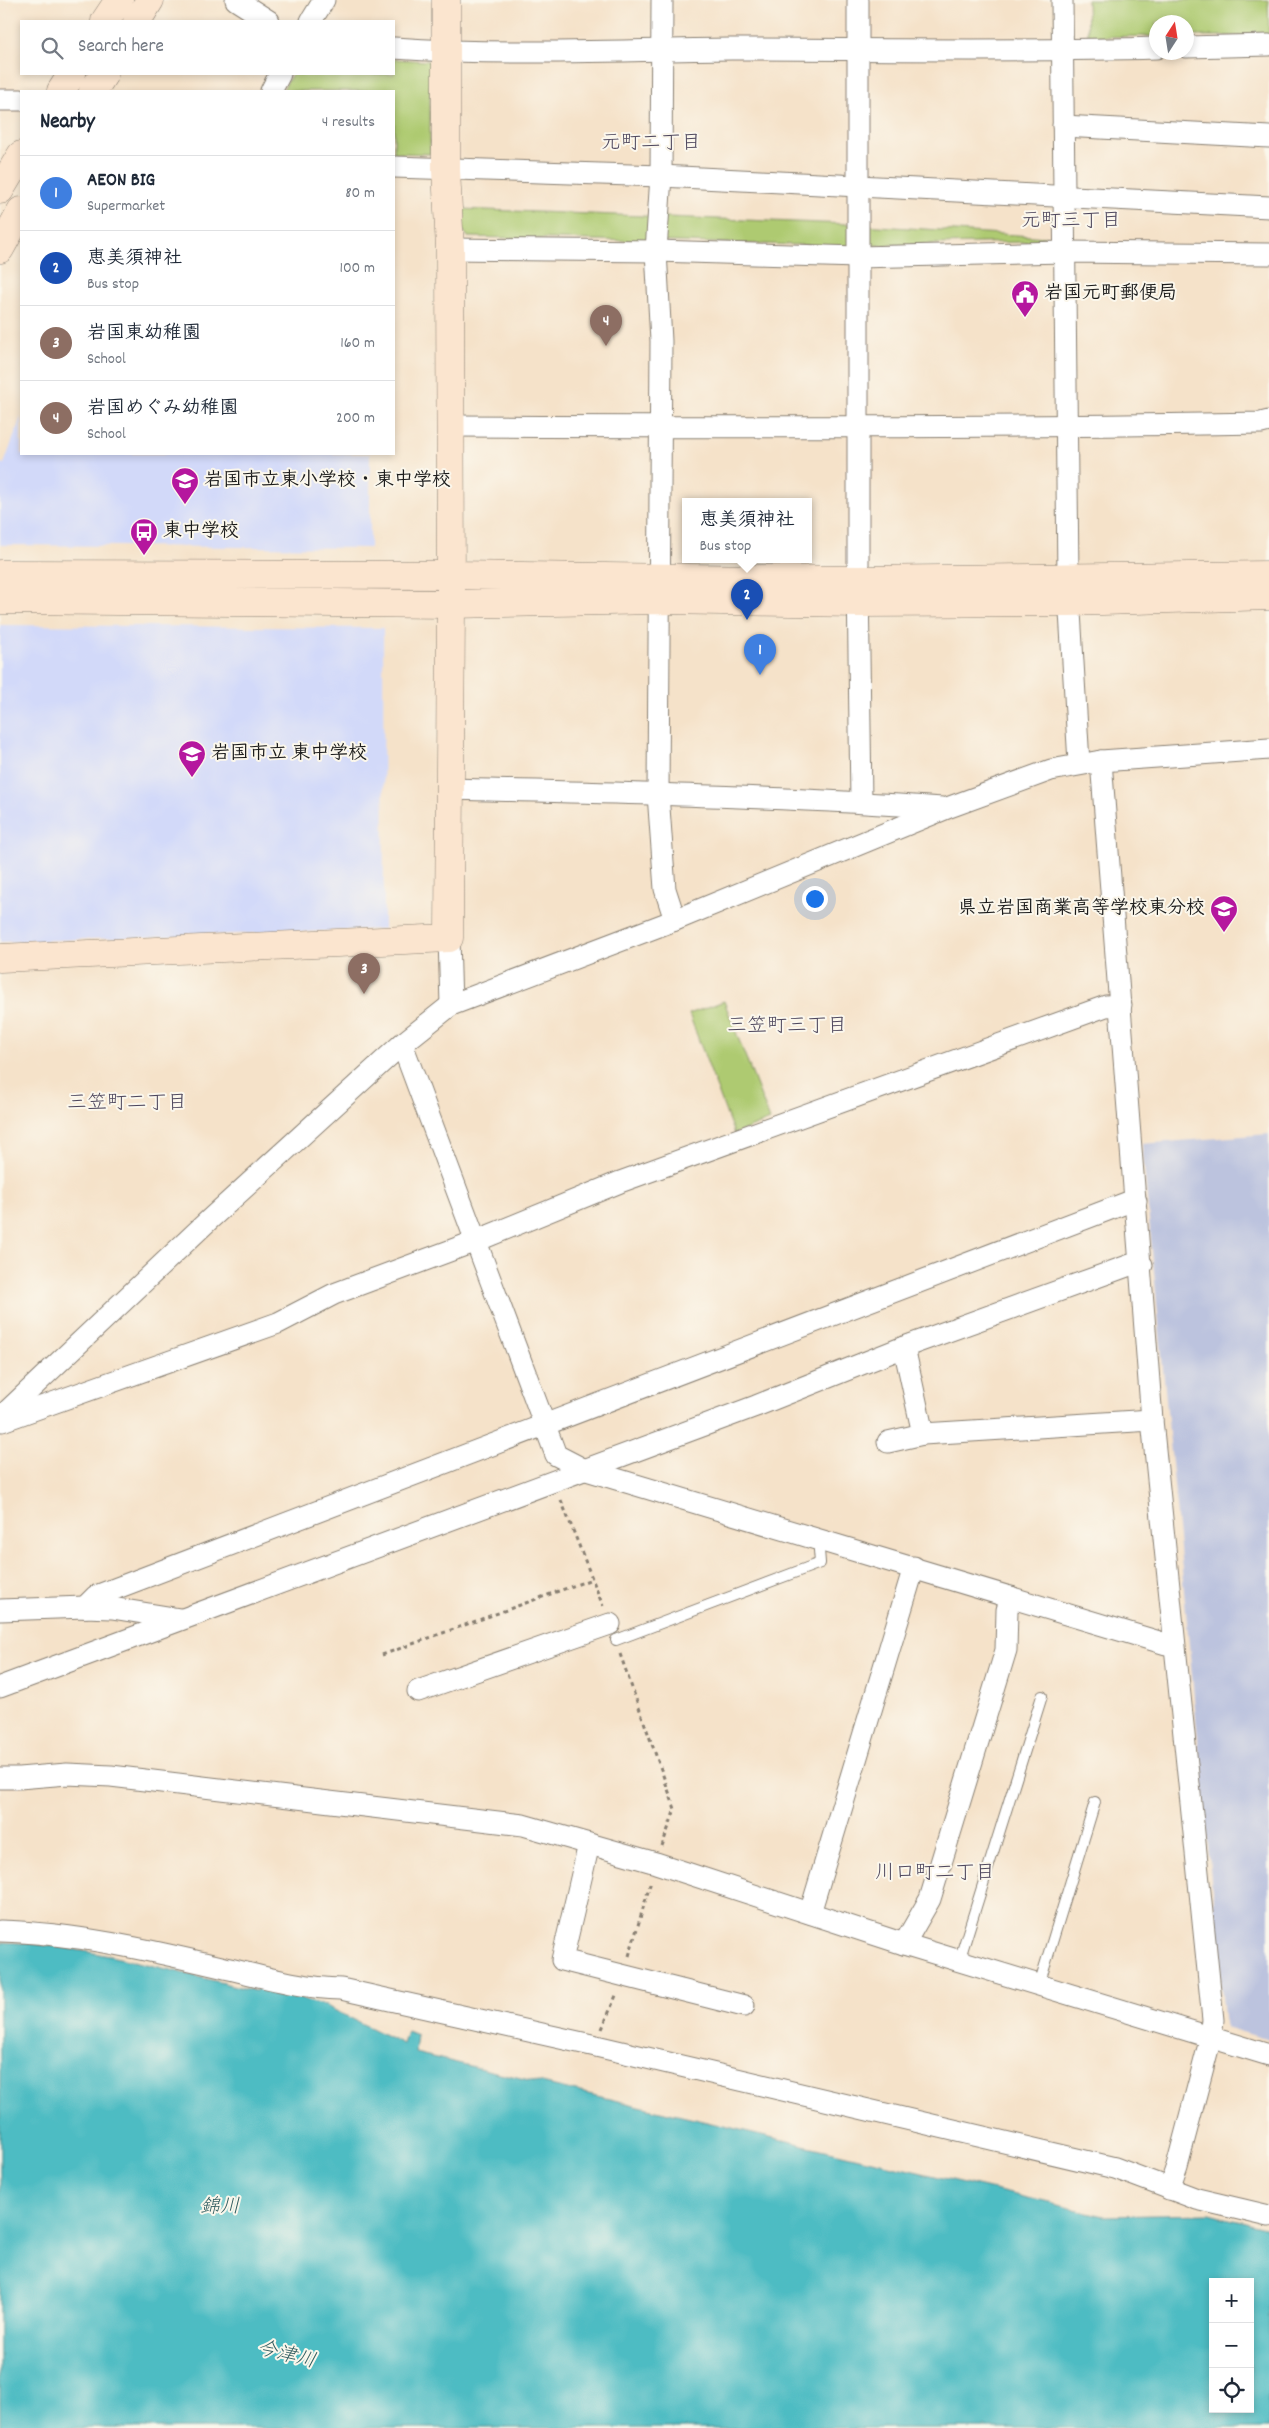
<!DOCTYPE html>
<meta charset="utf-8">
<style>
body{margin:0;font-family:Dekko,"Klee One",sans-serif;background:#f2f2f3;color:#1f2937}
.controls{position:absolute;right:15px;bottom:15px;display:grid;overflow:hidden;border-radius:0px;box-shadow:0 2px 8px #0003}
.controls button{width:45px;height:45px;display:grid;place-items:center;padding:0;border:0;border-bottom:1px solid #e0e1e3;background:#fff;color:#1f2937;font:25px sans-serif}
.compass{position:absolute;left:1149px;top:15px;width:45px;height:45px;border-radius:50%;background:#fff;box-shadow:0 2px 8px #0003;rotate:12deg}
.you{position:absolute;left:814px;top:898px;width:18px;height:18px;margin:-12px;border:4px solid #fff;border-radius:50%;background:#1a73e8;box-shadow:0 0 0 8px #1a73e833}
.badge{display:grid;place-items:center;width:32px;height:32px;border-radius:50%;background:#ea580c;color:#fff;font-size:16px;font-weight:700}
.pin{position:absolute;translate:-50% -41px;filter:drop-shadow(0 1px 2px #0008)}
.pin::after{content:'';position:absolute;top:26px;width:18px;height:15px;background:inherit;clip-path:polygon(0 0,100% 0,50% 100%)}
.popup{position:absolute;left:682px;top:498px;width:130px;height:65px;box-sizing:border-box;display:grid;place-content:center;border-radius:0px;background:#fff;filter:drop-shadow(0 1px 4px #0005);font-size:16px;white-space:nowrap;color:#747a83}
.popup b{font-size:19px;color:#1f2937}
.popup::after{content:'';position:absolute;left:50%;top:100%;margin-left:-10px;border:10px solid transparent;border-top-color:#fff}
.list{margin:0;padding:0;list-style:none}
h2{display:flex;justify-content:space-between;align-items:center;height:65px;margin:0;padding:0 20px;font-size:21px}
h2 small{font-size:16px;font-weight:400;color:#747a83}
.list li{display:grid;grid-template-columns:32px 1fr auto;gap:15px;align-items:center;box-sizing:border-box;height:75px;padding:0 20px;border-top:1px solid #e0e1e3}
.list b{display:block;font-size:19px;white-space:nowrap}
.list p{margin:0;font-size:16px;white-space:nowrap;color:#747a83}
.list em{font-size:16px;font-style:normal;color:#747a83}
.icon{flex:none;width:28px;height:28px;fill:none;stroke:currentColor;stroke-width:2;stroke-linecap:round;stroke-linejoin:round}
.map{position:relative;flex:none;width:1269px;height:2428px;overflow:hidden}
.search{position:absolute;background:#fff;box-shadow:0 2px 8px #0003;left:20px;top:20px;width:375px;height:55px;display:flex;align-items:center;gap:12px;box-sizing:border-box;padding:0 18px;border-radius:0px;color:#747a83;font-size:19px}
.panel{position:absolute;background:#fff;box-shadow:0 2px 8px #0003;left:20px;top:90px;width:375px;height:365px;border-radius:0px}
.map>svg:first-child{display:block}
.built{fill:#d2d9f9}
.industrial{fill:#bcc3de}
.green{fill:#aeca71;stroke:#657346}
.water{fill:#4dbcc3;stroke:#346c70;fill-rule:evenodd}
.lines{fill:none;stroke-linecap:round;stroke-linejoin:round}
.lane-casing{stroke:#887f72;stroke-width:12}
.street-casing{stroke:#887f72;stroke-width:23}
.secondary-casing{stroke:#887f72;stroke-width:29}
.path{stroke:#887f72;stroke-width:3;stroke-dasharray:4 4;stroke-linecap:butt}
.lane{stroke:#fff;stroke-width:10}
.street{stroke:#fff;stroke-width:21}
.secondary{stroke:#fbe5cf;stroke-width:28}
.labels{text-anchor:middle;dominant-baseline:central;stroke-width:4;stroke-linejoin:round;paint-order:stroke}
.poi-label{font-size:19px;font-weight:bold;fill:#1c1c1c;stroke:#fbf7ec;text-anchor:start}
.neighbourhood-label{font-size:20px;fill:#4f485e;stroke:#fbf7ec}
.water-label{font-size:20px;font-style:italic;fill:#305c5f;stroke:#fbf7ec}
</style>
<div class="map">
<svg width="1269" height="2428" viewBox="0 0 1269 2428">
<rect width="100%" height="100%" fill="#fbf7ec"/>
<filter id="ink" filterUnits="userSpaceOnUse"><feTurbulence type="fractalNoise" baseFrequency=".02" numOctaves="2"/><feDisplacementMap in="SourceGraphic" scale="10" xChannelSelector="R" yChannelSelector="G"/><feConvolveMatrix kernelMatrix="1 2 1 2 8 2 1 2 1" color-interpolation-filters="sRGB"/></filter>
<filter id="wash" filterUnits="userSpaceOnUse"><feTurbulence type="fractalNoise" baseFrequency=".0096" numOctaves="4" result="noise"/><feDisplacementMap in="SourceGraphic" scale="20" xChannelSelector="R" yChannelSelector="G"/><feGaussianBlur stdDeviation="1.12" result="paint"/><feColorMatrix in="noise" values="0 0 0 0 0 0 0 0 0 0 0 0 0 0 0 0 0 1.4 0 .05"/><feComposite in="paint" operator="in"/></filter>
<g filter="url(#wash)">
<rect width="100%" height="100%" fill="#f5e2c9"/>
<g class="built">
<path d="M 21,417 L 21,454 L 370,454 L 370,548 L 0,545 L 0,463 L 4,464 Z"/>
<path d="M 0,625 L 383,628 L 384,929 L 0,942 Z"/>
</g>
<path class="industrial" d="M 1269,1134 L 1269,2040 L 1225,2027 L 1142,1144 Z"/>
<g class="green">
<path d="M 1087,0 L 1268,0 L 1269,36 L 1187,36 L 1186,22 L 1156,22 L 1156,36 L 1088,37 Z"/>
<path d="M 394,59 L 430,61 L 430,154 L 394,153 L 394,91 L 282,91 L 292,74 L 394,74 Z"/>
<path d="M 461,209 L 847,224 L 1047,237 L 1027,242 L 846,246 L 468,237 L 460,226 Z"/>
<path d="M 724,1001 L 770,1120 L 734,1134 L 689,1014 Z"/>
</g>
<path class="water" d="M 0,1942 C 83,1944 175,1972 256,1991 L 258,1987 L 326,2006 L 403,2044 L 407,2031 L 417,2035 L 415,2053 L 1104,2216 L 1210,2214 L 1269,2229 L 1269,2428 L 0,2428 ZM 1213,2282 L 1250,2282 L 1250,2409 L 1213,2409 Z"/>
</g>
<g filter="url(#ink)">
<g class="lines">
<g class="lane-casing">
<g id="lane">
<path d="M 616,1640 L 820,1563 L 819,1550 L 823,1540"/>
<path d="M 959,1961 L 1042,1696"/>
<path d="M 1039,1985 L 1095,1802"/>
</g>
</g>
<g class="street-casing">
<g id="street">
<path d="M 236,0 L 269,21"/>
<path d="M 662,0 L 661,176 L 656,251 L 661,341 L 658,794 L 665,889 L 675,920"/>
<path d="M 858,0 L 858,580 L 861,802"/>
<path d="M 1062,0 L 1068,578 L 1079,763"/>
<path d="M 311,21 L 324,0"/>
<path d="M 1186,47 L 1269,45"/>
<path d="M 394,48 C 506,56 619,50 731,49 C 873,49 1015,52 1156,48"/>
<path d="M 271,91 L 280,74"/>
<path d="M 0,100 L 21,100"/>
<path d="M 1063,126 L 1269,137"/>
<path d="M 394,167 L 661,176 L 1269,207"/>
<path d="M 450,249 L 656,251 L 858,257 L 1065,252 L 1269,254"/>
<path d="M 451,426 C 721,427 991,428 1261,423 L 1269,421"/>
<path d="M 1101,761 L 1152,1420 L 1213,2020 L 1211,2037 L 1177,2166 L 1169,2189"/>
<path d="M 449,789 C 614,793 778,796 942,808"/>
<path d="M 449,938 L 451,1005"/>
<path d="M 402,1044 L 556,1455 L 583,1469 L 1166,1644 L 1174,1642"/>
<path d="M 904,1347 L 923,1434"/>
<path d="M 0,1418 L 209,1220 L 402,1044 L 451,1005 L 675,920 L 947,808 L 1051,770 L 1101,761 L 1269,749"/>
<path d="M 2,1421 L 278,1323 L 334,1294 L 476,1241 L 620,1182 L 1106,1006 L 1121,1005"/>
<path d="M 888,1442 L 923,1434 L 1152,1420"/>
<path d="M 85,1607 L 96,1596 L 1126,1203 L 1136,1201"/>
<path d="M 0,1610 L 85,1607 L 112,1608 L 180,1619"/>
<path d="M 0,1687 L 756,1406 L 904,1347 L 1130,1265 L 1142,1265"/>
<path d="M 418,1691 L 610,1624"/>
<path d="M 0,1778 L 19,1778 L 67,1774 L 111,1776 L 523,1825 L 656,1863 L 904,1944 L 1269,2055"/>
<path d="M 589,1844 L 562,1960 L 744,2006"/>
<path d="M 810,1913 L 914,1567"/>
<path d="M 0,1931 C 74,1933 149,1950 221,1967 C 261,1976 300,1988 341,1989 L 596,2046 L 1115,2168 L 1197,2199 L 1269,2216"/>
<path d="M 904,1944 L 930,1899 L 1006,1650 L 1007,1610 L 1011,1597"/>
</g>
</g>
<g class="secondary-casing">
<g id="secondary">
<path d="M 105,21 L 119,0"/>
<path d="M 137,21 L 150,0"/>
<path d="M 61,91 L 72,74"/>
<path d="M 93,91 L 104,74"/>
<path d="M 0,190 L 21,155"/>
<path d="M 0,249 L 21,211"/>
<path d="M 0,574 L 451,575 L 858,580 L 1269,575"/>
<path d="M 0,600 L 451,604 L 659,600 L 859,603 L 1069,602 L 1269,596"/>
<path d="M 0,958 L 449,938 L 451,604 L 450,249 L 446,170 L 446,0"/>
</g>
</g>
<g class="path">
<path d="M 561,1500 L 603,1606"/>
<path d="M 620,1654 L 675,1809 L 662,1846"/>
<path d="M 382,1655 L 592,1579"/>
<path d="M 629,1956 L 651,1881"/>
<path d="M 602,2029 L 617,1993"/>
</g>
<use href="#lane" class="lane"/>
<use href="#street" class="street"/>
<use href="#secondary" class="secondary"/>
</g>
</g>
<defs>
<g id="civic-pin" transform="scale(1.4375)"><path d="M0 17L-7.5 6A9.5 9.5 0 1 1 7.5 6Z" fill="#b5179e" stroke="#fbf7ec"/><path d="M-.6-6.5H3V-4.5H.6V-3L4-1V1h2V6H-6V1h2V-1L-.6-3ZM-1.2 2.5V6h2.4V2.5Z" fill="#fff"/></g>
<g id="school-pin" transform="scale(1.4375)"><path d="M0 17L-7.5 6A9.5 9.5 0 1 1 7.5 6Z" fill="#b5179e" stroke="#fbf7ec"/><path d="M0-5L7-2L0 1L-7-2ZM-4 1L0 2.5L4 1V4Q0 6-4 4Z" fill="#fff"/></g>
<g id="bus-pin" transform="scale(1.4375)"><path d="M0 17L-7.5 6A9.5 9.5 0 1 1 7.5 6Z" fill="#b5179e" stroke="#fbf7ec"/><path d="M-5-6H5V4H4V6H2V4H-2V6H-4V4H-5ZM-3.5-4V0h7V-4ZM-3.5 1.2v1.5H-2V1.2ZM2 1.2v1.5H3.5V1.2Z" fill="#fff"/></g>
</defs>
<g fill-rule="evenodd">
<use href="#civic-pin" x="1025" y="294"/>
<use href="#school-pin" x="185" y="481"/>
<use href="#bus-pin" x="144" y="532"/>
<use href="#school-pin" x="192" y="754"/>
<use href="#school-pin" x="1224" y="909"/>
</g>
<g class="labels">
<g class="poi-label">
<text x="1044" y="294">岩国元町郵便局</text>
<text x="204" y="481">岩国市立東小学校・東中学校</text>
<text x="163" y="532">東中学校</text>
<text x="211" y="754">岩国市立 東中学校</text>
<text x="1205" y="909" text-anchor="end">県立岩国商業高等学校東分校</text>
</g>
<g class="neighbourhood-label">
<text x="651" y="144">元町二丁目</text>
<text x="1071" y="222">元町三丁目</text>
<text x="787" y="1027">三笠町三丁目</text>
<text x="127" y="1104">三笠町二丁目</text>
<text x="935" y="1874">川口町二丁目</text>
</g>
<g class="water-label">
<text x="220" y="2208">錦川</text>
<text transform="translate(286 2356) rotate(14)">今津川</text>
</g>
</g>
</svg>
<div class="controls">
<button>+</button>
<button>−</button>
<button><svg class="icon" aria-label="locate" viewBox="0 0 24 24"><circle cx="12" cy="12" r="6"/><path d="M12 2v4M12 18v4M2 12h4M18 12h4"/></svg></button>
</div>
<svg class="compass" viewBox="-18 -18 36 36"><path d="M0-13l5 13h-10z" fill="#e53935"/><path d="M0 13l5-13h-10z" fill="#747a83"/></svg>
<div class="you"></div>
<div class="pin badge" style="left:760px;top:675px;background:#3f7fe0">1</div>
<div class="pin badge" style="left:747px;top:620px;background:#1a4fb4">2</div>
<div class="popup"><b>恵美須神社</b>Bus stop</div>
<div class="pin badge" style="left:364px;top:994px;background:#8d6e63">3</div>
<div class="pin badge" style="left:606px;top:346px;background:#8d6e63">4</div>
<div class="search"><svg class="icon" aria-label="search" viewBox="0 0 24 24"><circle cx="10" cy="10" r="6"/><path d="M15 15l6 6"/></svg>Search here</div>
<section class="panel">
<h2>Nearby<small>4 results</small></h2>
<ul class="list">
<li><span class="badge" style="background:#3f7fe0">1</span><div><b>AEON BIG</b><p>Supermarket</p></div><em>80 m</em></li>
<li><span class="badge" style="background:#1a4fb4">2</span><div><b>恵美須神社</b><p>Bus stop</p></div><em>100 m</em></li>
<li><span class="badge" style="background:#8d6e63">3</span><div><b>岩国東幼稚園</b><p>School</p></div><em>160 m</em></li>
<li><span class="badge" style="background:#8d6e63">4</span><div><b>岩国めぐみ幼稚園</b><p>School</p></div><em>200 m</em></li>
</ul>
</section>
</div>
